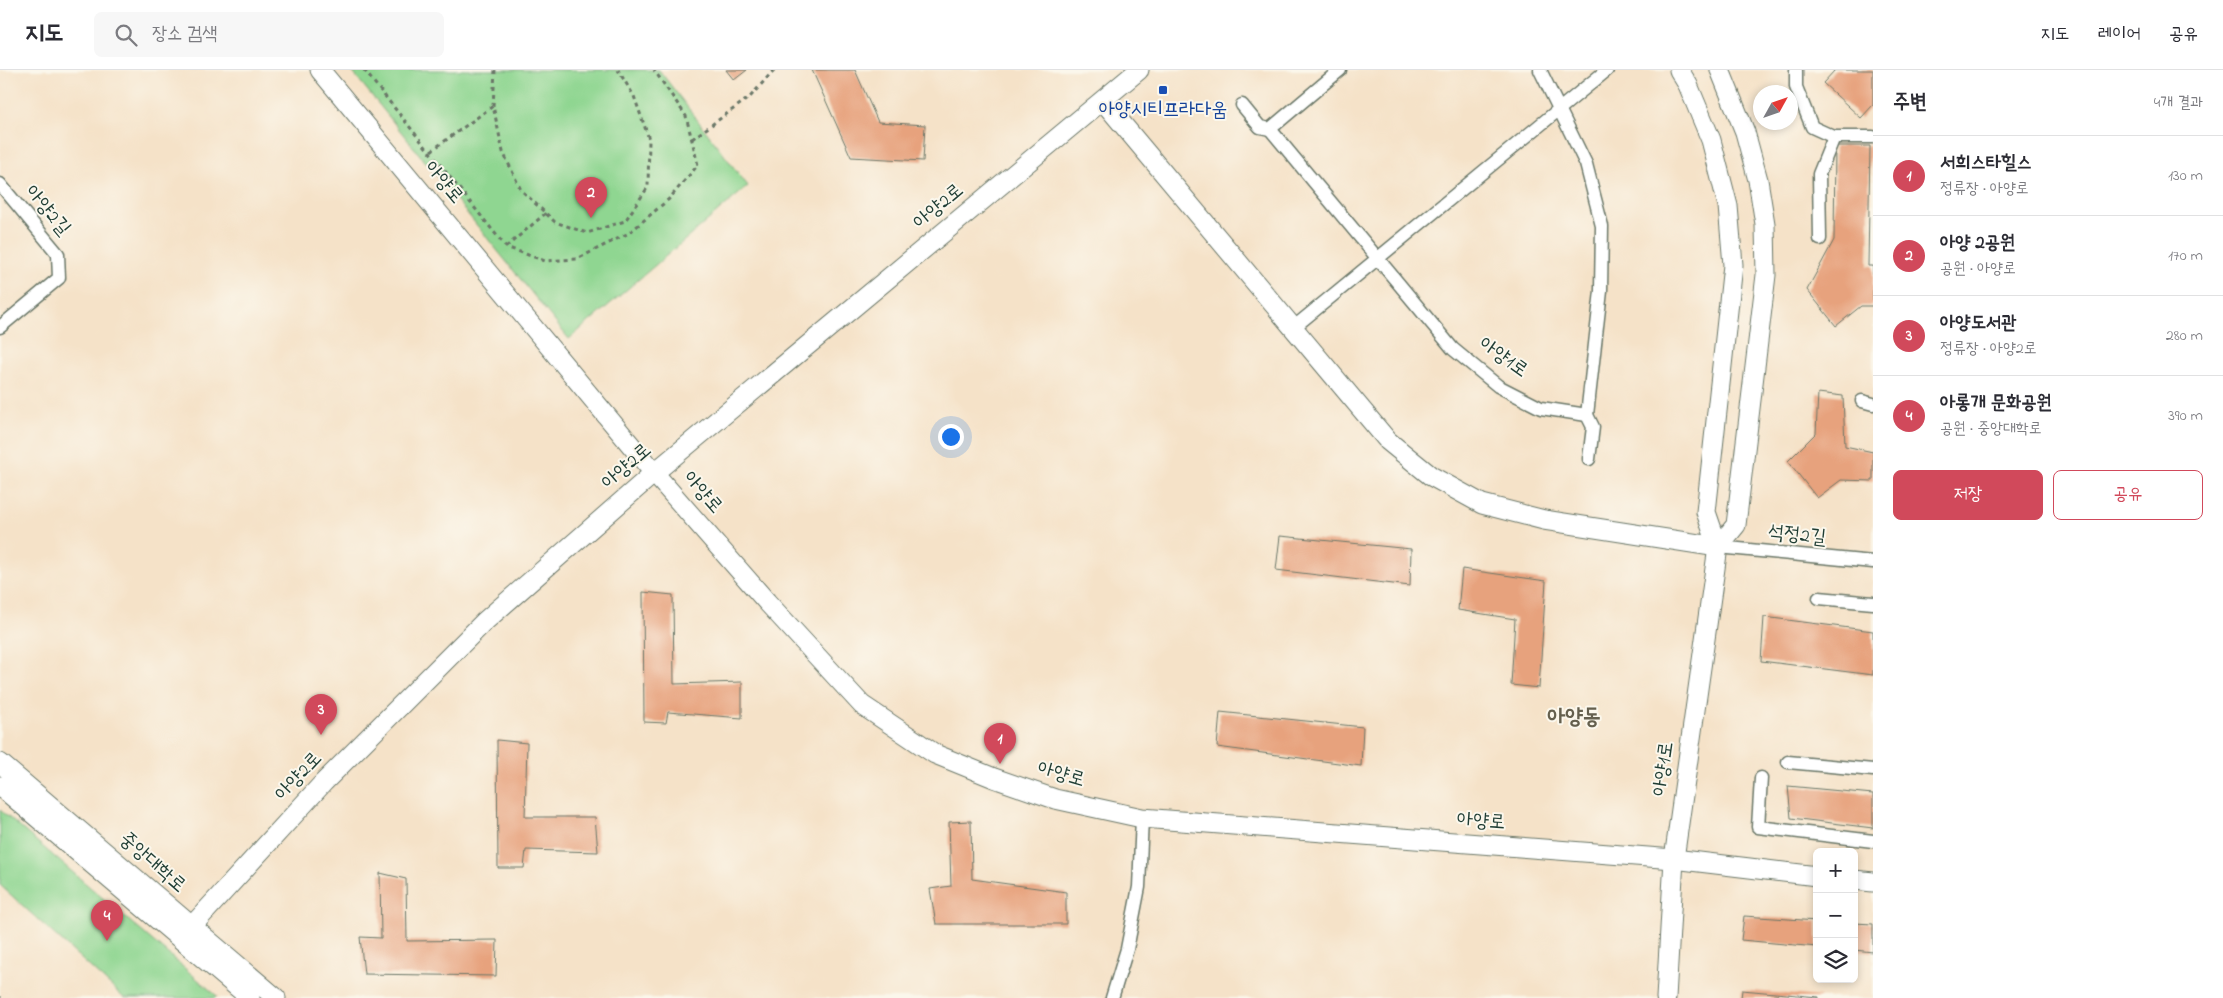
<!DOCTYPE html>
<html lang="ko">
<meta charset="utf-8">
<style>
body{margin:0;font-family:"Indie Flower","Poor Story",sans-serif;background:#f7f7f7;color:#2b2b33}
.controls{position:absolute;right:15px;bottom:15px;display:grid;overflow:hidden;border-radius:8px;box-shadow:0 2px 8px #0003}
.controls button{width:45px;height:45px;display:grid;place-items:center;padding:0;border:0;border-bottom:1px solid #e1e1e2;background:#fff;color:#2b2b33;font:25px sans-serif}
.compass{position:absolute;left:1753px;top:15px;width:45px;height:45px;border-radius:50%;background:#fff;box-shadow:0 2px 8px #0003;rotate:50deg}
.you{position:absolute;left:950px;top:366px;width:18px;height:18px;margin:-12px;border:4px solid #fff;border-radius:50%;background:#1a73e8;box-shadow:0 0 0 8px #1a73e833}
.badge{display:grid;place-items:center;width:32px;height:32px;border-radius:50%;background:#d1495b;color:#fff;font-size:16px;font-weight:700}
.pin{position:absolute;translate:-50% -41px;filter:drop-shadow(0 1px 2px #0008)}
.pin::after{content:'';position:absolute;top:26px;width:18px;height:15px;background:inherit;clip-path:polygon(0 0,100% 0,50% 100%)}
.list{margin:0;padding:0;list-style:none}
h2{display:flex;justify-content:space-between;align-items:center;height:65px;margin:0;padding:0 20px;font-size:21px}
h2 small{font-size:16px;font-weight:400;color:#7c7c81}
.list li{display:grid;grid-template-columns:32px 1fr auto;gap:15px;align-items:center;box-sizing:border-box;height:80px;padding:0 20px;border-top:1px solid #e1e1e2}
.list b{display:block;font-size:19px;white-space:nowrap}
.list p{margin:0;font-size:16px;white-space:nowrap;color:#7c7c81}
.list em{font-size:16px;font-style:normal;color:#7c7c81}
.actions{display:flex;gap:10px;padding:15px 20px}
.actions a{flex:1;padding:11px 0;border:1px solid #d1495b;border-radius:8px;text-align:center;font-size:18px;color:#d1495b}
.actions .main{background:#d1495b;color:#fff}
.icon{flex:none;width:28px;height:28px;fill:none;stroke:currentColor;stroke-width:2;stroke-linecap:round;stroke-linejoin:round}
.map{position:relative;flex:none;width:1873px;height:928px;overflow:hidden}
header{display:flex;align-items:center;gap:30px;box-sizing:border-box;height:70px;padding:0 25px;background:#fff;border-bottom:1px solid #e1e1e2}
header strong{font-size:24px}
nav{display:flex;gap:28px;margin-inline-start:auto;font-size:18px}
.search{width:350px;height:45px;background:#f7f7f7;display:flex;align-items:center;gap:12px;box-sizing:border-box;padding:0 18px;border-radius:8px;color:#7c7c81;font-size:19px}
main{display:flex}
aside{flex:1;background:#fff}
.map>svg:first-child{display:block}
.green{fill:#8fd691;stroke:#578a62}
.building{fill:#e7a27d}
.lines{fill:none;stroke-linecap:round;stroke-linejoin:round}
.street-casing{stroke:#6a7768;stroke-width:15}
.secondary-casing{stroke:#6a7768;stroke-width:21}
.path{stroke:#6a7768;stroke-width:3;stroke-dasharray:4 4;stroke-linecap:butt}
.street{stroke:#fff;stroke-width:12}
.secondary{stroke:#fff;stroke-width:19}
.transit-dot{fill:#1a4fb4;stroke:#fbf7ec;stroke-width:2}
.labels{text-anchor:middle;dominant-baseline:central;stroke-width:4;stroke-linejoin:round;paint-order:stroke}
.transit-label{font-size:20px;fill:#164399;stroke:#fbf7ec}
.street-label{font-size:20px;fill:#1f3d34;stroke:#fbf7ec}
.quarter-label{font-size:22px;font-weight:bold;fill:#65604e;stroke:#fbf7ec}
</style>
<header>
<strong>지도</strong>
<div class="search"><svg class="icon" aria-label="search" viewBox="0 0 24 24"><circle cx="10" cy="10" r="6"/><path d="M15 15l6 6"/></svg>장소 검색</div>
<nav><a>지도</a><a>레이어</a><a>공유</a></nav>
</header>
<main>
<div class="map">
<svg width="1873" height="928" viewBox="0 0 1873 928">
<rect width="100%" height="100%" fill="#fbf7ec"/>
<filter id="ink" filterUnits="userSpaceOnUse"><feTurbulence type="fractalNoise" baseFrequency=".02" numOctaves="2"/><feDisplacementMap in="SourceGraphic" scale="10" xChannelSelector="R" yChannelSelector="G"/><feConvolveMatrix kernelMatrix="1 2 1 2 8 2 1 2 1" color-interpolation-filters="sRGB"/></filter>
<filter id="wash" filterUnits="userSpaceOnUse"><feTurbulence type="fractalNoise" baseFrequency=".0096" numOctaves="4" result="noise"/><feDisplacementMap in="SourceGraphic" scale="20" xChannelSelector="R" yChannelSelector="G"/><feGaussianBlur stdDeviation="1.12" result="paint"/><feColorMatrix in="noise" values="0 0 0 0 0 0 0 0 0 0 0 0 0 0 0 0 0 1.4 0 .05"/><feComposite in="paint" operator="in"/></filter>
<g filter="url(#wash)">
<rect width="100%" height="100%" fill="#f5e2c8"/>
<g class="green">
<path d="M 351,0 L 659,0 L 748,116 L 569,269 Z"/>
<path d="M 0,740 L 217,926 L 215,928 L 124,928 L 0,815 Z"/>
</g>
<g id="blocks">
<g class="building">
<path d="M 726,0 L 747,0 L 734,10 Z"/>
<path d="M 812,0 L 855,0 L 878,52 L 925,55 L 923,91 L 851,87 Z"/>
<path d="M 1835,0 L 1873,0 L 1873,35 L 1861,48 L 1823,13 Z"/>
<path d="M 1835,76 L 1870,76 L 1868,196 L 1873,196 L 1873,236 L 1861,236 L 1836,256 L 1807,220 L 1834,170 Z"/>
<path d="M 1818,323 L 1843,326 L 1845,376 L 1873,382 L 1873,411 L 1841,410 L 1817,428 L 1788,391 L 1816,363 Z"/>
<path d="M 1280,466 L 1411,479 L 1410,516 L 1276,500 Z"/>
<path d="M 1462,499 L 1546,511 L 1539,618 L 1511,615 L 1515,549 L 1458,540 Z"/>
<path d="M 643,522 L 673,525 L 674,614 L 742,612 L 742,648 L 668,642 L 666,653 L 644,652 Z"/>
<path d="M 1764,547 L 1873,561 L 1873,605 L 1761,591 Z"/>
<path d="M 1220,642 L 1363,657 L 1361,696 L 1217,677 Z"/>
<path d="M 497,670 L 527,673 L 525,747 L 595,747 L 598,782 L 526,780 L 524,798 L 498,798 Z"/>
<path d="M 1788,716 L 1873,724 L 1873,758 L 1791,748 Z"/>
<path d="M 971,751 L 972,809 L 1066,822 L 1066,854 L 936,854 L 930,819 L 951,816 L 949,752 Z"/>
<path d="M 380,803 L 406,809 L 407,871 L 497,870 L 496,906 L 364,904 L 360,867 L 381,868 Z"/>
<path d="M 1744,846 L 1817,851 L 1817,877 L 1741,870 Z"/>
<path d="M 1854,853 L 1873,854 L 1873,882 L 1854,880 Z"/>
<path d="M 1742,920 L 1819,927 L 1819,928 L 1741,928 Z"/>
</g>
</g>
</g>
<g filter="url(#ink)">
<use href="#blocks" fill-opacity="0" stroke="#6a7768" stroke-width="1"/>
<g class="lines">
<g class="street-casing">
<g id="street">
<path d="M 1340,0 L 1270,59 L 1453,279 L 1498,316 L 1541,338 L 1587,345"/>
<path d="M 1540,0 L 1586,94 L 1602,156 L 1601,221 L 1587,345"/>
<path d="M 1796,0 L 1796,17 L 1812,57 L 1834,67 L 1873,67"/>
<path d="M 1242,35 L 1260,57 L 1270,59"/>
<path d="M 0,114 L 58,184 L 59,208 L 0,257"/>
<path d="M 1820,169 L 1819,104 L 1834,67"/>
<path d="M 1293,258 L 1607,0"/>
<path d="M 1862,331 L 1873,334"/>
<path d="M 1587,345 L 1593,357 L 1589,389"/>
<path d="M 1718,477 L 1873,492"/>
<path d="M 1819,528 L 1873,533"/>
<path d="M 1788,692 L 1873,700"/>
<path d="M 1761,708 L 1758,757 L 1873,771"/>
<path d="M 1112,928 L 1127,879 L 1139,817 L 1142,748"/>
</g>
</g>
<g class="secondary-casing">
<g id="secondary">
<path d="M 320,0 L 654,403 L 767,532 L 862,635 L 935,684 L 994,708 L 1055,729 L 1142,748 L 1674,789 L 1817,806"/>
<path d="M 1103,31 L 1388,371 L 1431,406 L 1482,434 L 1544,450 L 1718,477"/>
<path d="M 1718,477 L 1736,455 L 1766,205 L 1765,154 L 1758,110 L 1745,62 L 1720,0"/>
<path d="M 0,693 L 276,928"/>
<path d="M 0,716 L 250,928"/>
<path d="M 1854,810 L 1873,812"/>
<path d="M 181,868 L 324,712 L 484,552 L 654,403 L 1139,0"/>
<path d="M 1666,928 L 1674,789 L 1718,477 L 1706,442 L 1733,195 L 1728,136 L 1711,70 L 1688,15 L 1679,0"/>
</g>
</g>
<g class="path">
<path d="M 364,0 L 506,177 L 545,191 L 577,189 L 629,163 L 669,129 L 698,95 L 686,46 L 654,0"/>
<path d="M 495,0 L 493,36 L 503,82 L 521,120 L 555,152 L 587,163 L 625,151 L 648,117 L 649,69 L 634,26 L 618,0"/>
<path d="M 692,69 L 750,27 L 774,0"/>
<path d="M 431,81 L 493,36"/>
<path d="M 506,177 L 546,143"/>
<path d="M 0,927 L 1,928"/>
</g>
<use href="#street" class="street"/>
<use href="#secondary" class="secondary"/>
</g>
</g>
<rect class="transit-dot" x="1158" y="15" width="10" height="10" rx="2.5"/>
<g class="labels">
<g class="transit-label">
<text x="1163" y="40">아양시티프라다움</text>
</g>
<g class="street-label">
<text transform="translate(443 113) rotate(50)">아양로</text>
<text transform="translate(939 137) rotate(-40)">아양2로</text>
<text transform="translate(47 141) rotate(50)">아양2길</text>
<text transform="translate(1503 288) rotate(35)">아양1로</text>
<text transform="translate(627 397) rotate(-41)">아양2로</text>
<text transform="translate(702 423) rotate(49)">아양로</text>
<text transform="translate(1797 466) rotate(6)">석정2길</text>
<text transform="translate(1664 699) rotate(-82)">아양1로</text>
<text transform="translate(1061 705) rotate(16)">아양로</text>
<text transform="translate(299 707) rotate(-47)">아양2로</text>
<text transform="translate(1481 752) rotate(4)">아양로</text>
<text transform="translate(152 793) rotate(41)">중앙대학로</text>
</g>
<g class="quarter-label">
<text x="1574" y="648">아양동</text>
</g>
</g>
</svg>
<div class="controls">
<button>+</button>
<button>−</button>
<button><svg class="icon" aria-label="layers" viewBox="0 0 24 24"><path d="M12 4l9 5-9 5-9-5zM3 14l9 5 9-5"/></svg></button>
</div>
<svg class="compass" viewBox="-18 -18 36 36"><path d="M0-13l5 13h-10z" fill="#e53935"/><path d="M0 13l5-13h-10z" fill="#7c7c81"/></svg>
<div class="you"></div>
<div class="pin badge" style="left:1000px;top:694px">1</div>
<div class="pin badge" style="left:591px;top:148px">2</div>
<div class="pin badge" style="left:321px;top:665px">3</div>
<div class="pin badge" style="left:107px;top:871px">4</div>
</div>
<aside>
<h2>주변<small>4개 결과</small></h2>
<ul class="list">
<li><span class="badge">1</span><div><b>서희스타힐스</b><p>정류장 · 아양로</p></div><em>130 m</em></li>
<li><span class="badge">2</span><div><b>아양 2공원</b><p>공원 · 아양로</p></div><em>170 m</em></li>
<li><span class="badge">3</span><div><b>아양도서관</b><p>정류장 · 아양2로</p></div><em>280 m</em></li>
<li><span class="badge">4</span><div><b>아롱개 문화공원</b><p>공원 · 중앙대학로</p></div><em>390 m</em></li>
</ul>
<div class="actions"><a class="main">저장</a><a>공유</a></div>
</aside>
</main>
